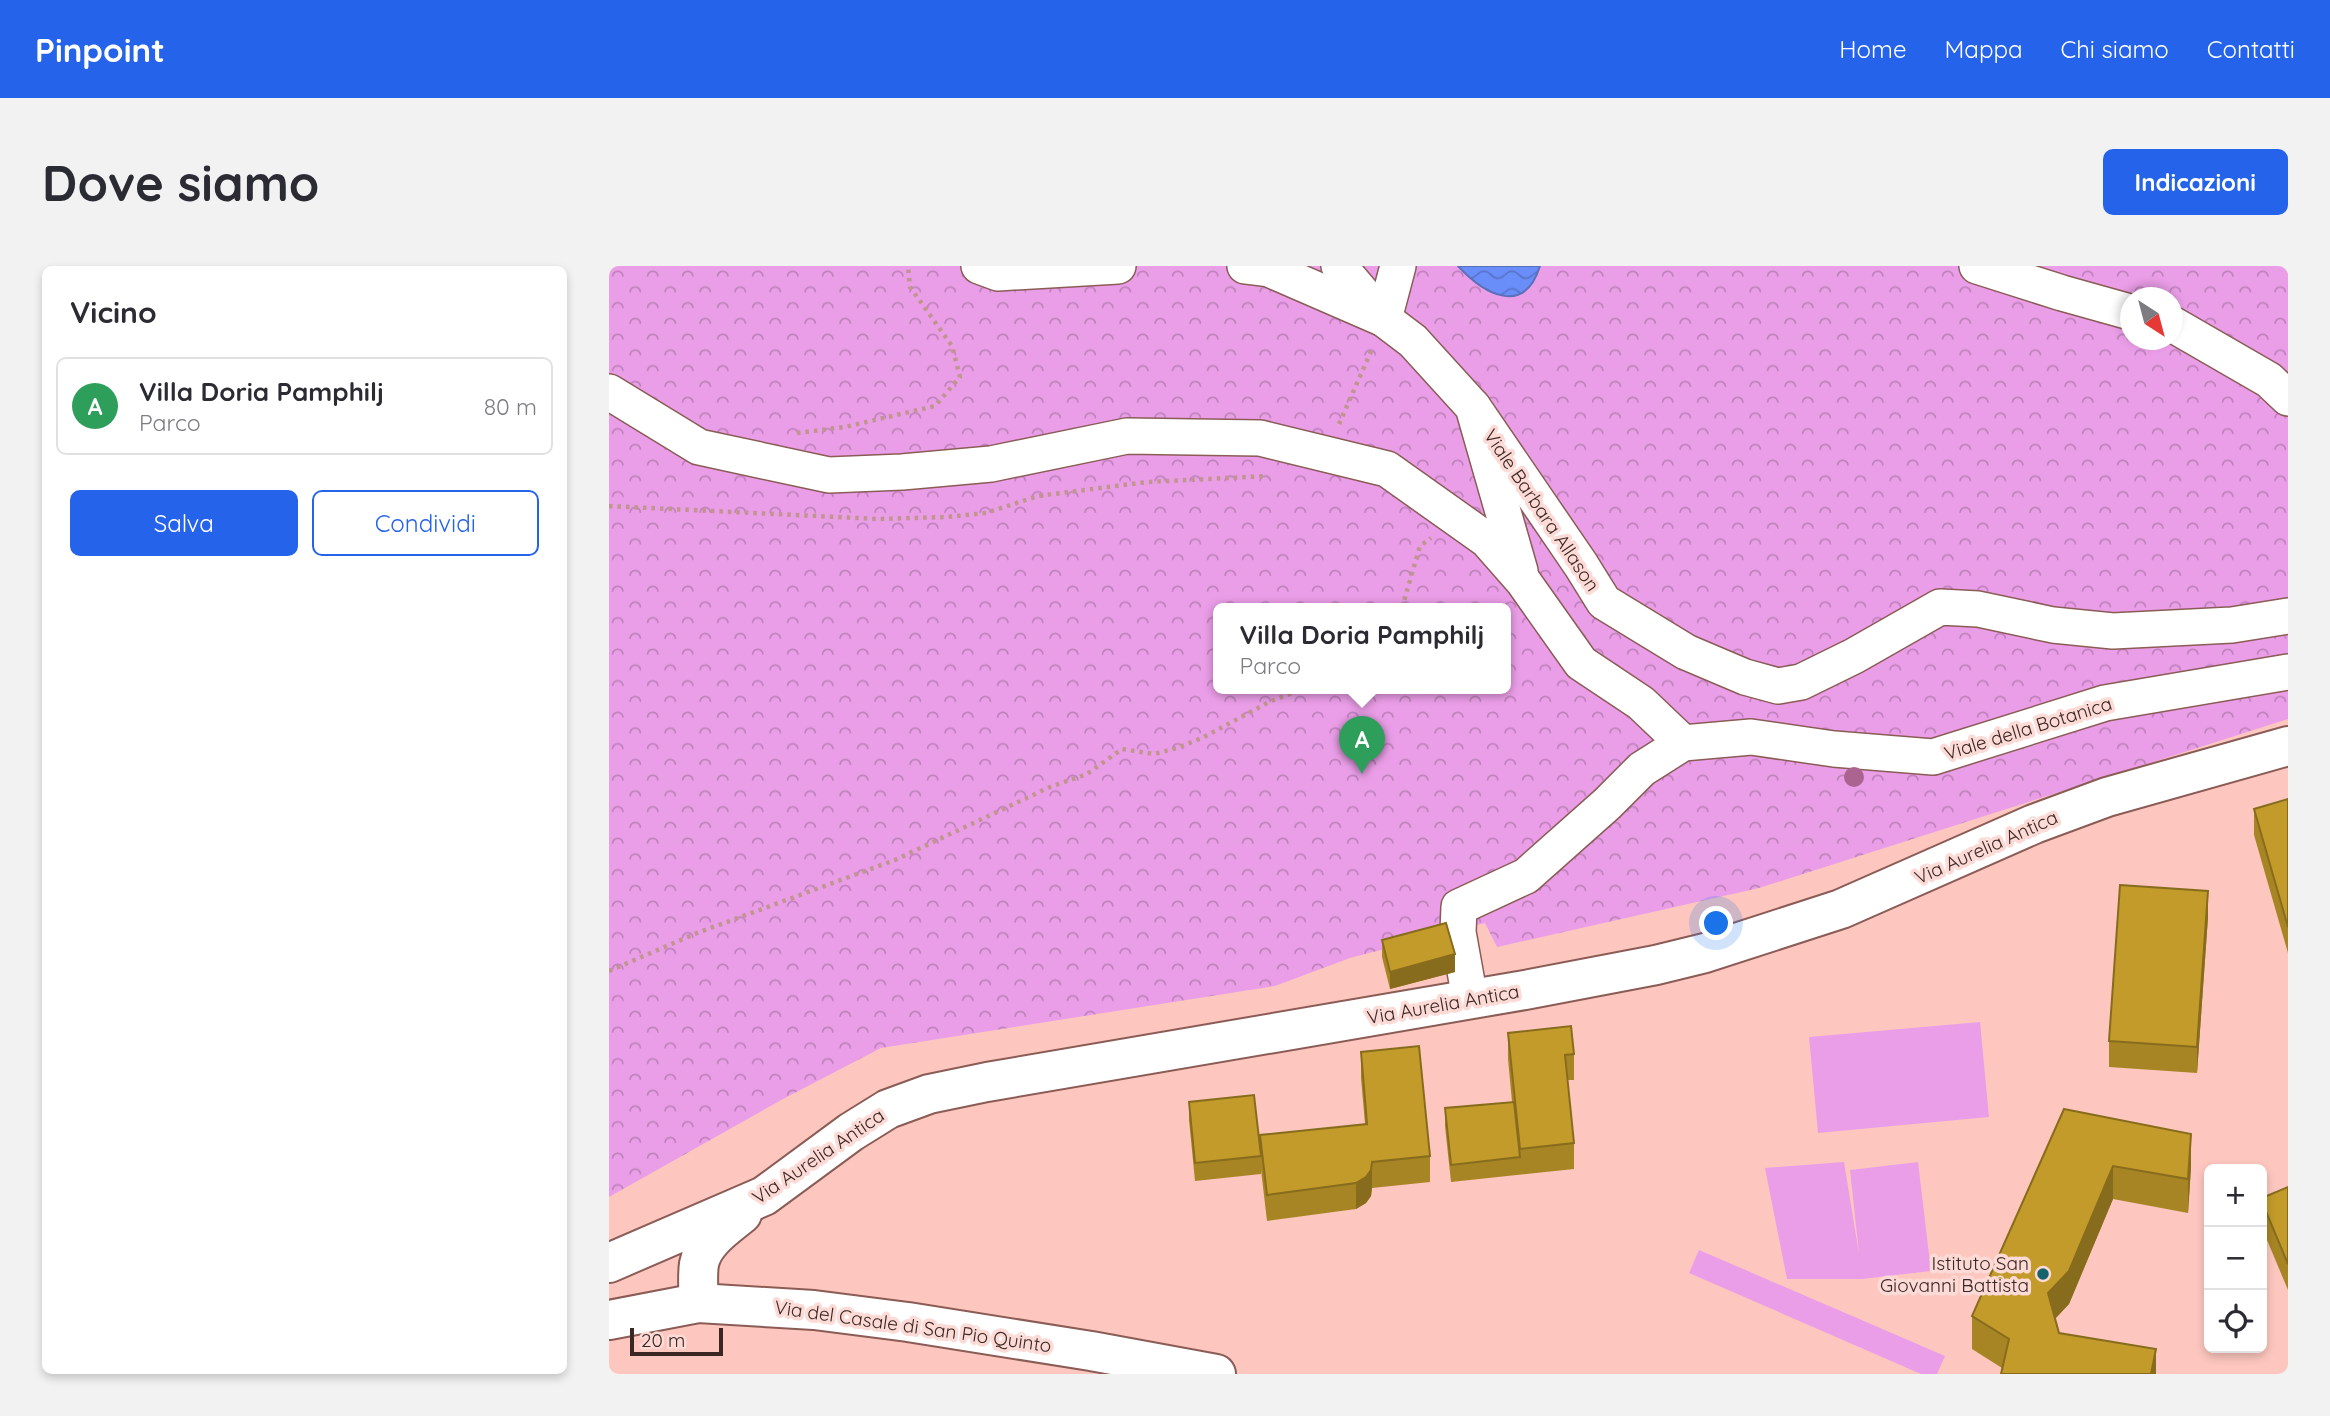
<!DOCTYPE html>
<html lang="it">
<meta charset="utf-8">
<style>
body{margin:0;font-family:Quicksand,sans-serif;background:#f2f2f3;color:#2b2b33}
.controls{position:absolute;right:21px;bottom:21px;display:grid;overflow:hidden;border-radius:10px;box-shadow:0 4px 10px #0003}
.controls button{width:63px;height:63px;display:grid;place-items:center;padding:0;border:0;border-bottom:2px solid #e1e1e2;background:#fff;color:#2b2b33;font:35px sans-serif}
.compass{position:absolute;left:1511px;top:21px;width:63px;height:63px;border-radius:50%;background:#fff;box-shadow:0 4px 10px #0003;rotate:144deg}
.scale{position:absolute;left:21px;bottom:18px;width:93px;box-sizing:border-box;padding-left:7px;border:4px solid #3a2623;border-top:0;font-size:19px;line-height:24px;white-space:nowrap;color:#3a2623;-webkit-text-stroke:5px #fcdad5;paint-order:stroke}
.you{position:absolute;left:1108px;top:658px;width:24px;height:24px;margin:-18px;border:5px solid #fff;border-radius:50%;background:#1a73e8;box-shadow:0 0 0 10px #1a73e833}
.badge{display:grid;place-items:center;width:46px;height:46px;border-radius:50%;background:#2563eb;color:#fff;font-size:23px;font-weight:700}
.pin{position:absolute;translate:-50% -58px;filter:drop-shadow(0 2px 4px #0008)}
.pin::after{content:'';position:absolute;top:37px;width:24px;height:21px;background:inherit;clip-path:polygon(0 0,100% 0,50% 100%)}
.popup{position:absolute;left:604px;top:337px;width:298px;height:91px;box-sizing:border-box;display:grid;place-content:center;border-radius:10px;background:#fff;filter:drop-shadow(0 2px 5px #0005);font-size:23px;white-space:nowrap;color:#7c7c81}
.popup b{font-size:26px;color:#2b2b33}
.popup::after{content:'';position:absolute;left:50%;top:100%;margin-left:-14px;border:14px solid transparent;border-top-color:#fff}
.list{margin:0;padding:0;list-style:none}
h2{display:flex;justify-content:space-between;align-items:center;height:91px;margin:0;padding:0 28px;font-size:30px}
h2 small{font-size:23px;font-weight:400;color:#7c7c81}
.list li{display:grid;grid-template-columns:46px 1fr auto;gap:21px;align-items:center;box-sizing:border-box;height:98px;margin:0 14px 14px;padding:0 14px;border:2px solid #e1e1e2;border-radius:10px}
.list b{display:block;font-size:26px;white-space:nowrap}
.list p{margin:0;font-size:23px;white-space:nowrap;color:#7c7c81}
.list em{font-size:23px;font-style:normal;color:#7c7c81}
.actions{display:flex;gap:14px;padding:21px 28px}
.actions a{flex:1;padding:16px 0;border:2px solid #2563eb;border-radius:10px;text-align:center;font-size:24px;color:#2563eb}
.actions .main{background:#2563eb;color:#fff}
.icon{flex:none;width:38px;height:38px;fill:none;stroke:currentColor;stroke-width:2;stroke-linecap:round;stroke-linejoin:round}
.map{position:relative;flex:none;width:1679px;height:1108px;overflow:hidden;border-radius:10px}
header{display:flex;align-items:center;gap:42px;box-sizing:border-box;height:98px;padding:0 35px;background:#2563eb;color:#fff}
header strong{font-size:33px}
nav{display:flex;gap:38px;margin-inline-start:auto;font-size:24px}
.intro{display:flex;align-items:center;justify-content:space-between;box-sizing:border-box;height:168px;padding:0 42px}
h1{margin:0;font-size:49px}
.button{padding:18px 32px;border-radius:10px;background:#2563eb;color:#fff;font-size:24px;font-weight:700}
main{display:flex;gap:42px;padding:0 42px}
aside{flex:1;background:#fff;border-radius:10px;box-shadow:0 4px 10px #0003}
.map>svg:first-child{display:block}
.park{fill:url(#park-crowns);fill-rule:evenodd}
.garden{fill:#eb9ee8}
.water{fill:url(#water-waves);stroke:#5c6fb9;stroke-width:2}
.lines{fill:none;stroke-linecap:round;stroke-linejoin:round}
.street-casing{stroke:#8b5c56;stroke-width:38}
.secondary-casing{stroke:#8b5c56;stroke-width:42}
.path{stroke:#c0958e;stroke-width:4.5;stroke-dasharray:3.5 5;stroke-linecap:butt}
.street{stroke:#fff;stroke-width:35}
.secondary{stroke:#fff;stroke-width:38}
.tree{fill:#ab6390}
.wall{fill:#a88524}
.shaded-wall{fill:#886c1d}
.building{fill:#c39b2a;stroke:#886c1d;stroke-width:2}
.poi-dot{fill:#16636d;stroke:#fcdad5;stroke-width:2.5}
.labels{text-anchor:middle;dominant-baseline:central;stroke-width:7;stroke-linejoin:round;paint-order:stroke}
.street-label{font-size:19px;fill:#3a2623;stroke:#fcdad5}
.poi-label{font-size:19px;fill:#3a2623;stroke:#fcdad5;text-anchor:end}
</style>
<header>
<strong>Pinpoint</strong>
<nav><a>Home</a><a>Mappa</a><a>Chi siamo</a><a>Contatti</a></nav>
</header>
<div class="intro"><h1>Dove siamo</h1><a class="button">Indicazioni</a></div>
<main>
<aside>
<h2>Vicino<small></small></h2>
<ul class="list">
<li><span class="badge" style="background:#2e9e5b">A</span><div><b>Villa Doria Pamphilj</b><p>Parco</p></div><em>80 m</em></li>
</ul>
<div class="actions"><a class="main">Salva</a><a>Condividi</a></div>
</aside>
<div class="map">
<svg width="1679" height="1108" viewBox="0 0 1679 1108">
<defs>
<pattern id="park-crowns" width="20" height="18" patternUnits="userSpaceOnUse" patternTransform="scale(1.75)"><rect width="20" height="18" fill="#eb9ee8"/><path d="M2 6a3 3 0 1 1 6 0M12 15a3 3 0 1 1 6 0" fill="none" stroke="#bf81bc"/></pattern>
<pattern id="water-waves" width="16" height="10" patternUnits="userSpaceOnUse" patternTransform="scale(1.75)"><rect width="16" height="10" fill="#6a8ef9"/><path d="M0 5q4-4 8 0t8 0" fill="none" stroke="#5874c9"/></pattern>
</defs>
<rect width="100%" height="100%" fill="#fdc7bf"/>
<path class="park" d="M 0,0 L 1679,0 L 1679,453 L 1150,622 L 888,681 L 876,657 L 741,692 L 666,720 L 272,782 L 174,833 L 0,931 ZM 1521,32 L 1563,32 L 1563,74 L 1521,74 ZM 610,342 L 896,342 L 896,422 L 610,422 Z"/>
<g class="garden">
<path d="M 1371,756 L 1380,851 L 1209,867 L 1200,771 Z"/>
<path d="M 1235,896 L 1250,988 L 1241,904 L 1309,896 L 1322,1005 L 1253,1013 L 1178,1013 L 1156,902 Z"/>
<path d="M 1090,984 L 1336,1090 L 1328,1108 L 1312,1108 L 1080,1007 Z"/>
</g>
<path class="water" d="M 849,0 L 931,0 C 915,51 875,28 849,0 Z"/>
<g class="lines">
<g class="street-casing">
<g id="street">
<path d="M 370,0 L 389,7 L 509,0"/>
<path d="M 636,0 L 660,3 L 775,53 L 789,0"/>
<path d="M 730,0 L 775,53 L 804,75 L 864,141 L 911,305"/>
<path d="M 1368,0 L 1453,27 L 1521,46"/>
<path d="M 1563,58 L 1660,114 L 1679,132"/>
<path d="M 0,126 L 90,181 L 220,209 L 293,206 L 382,198 L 518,170 L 651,172 L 778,203 L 878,274 L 914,315 L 972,397 L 1032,437 L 1074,477"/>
<path d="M 864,141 L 972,299 L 995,336 L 1077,386 L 1136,411 L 1169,420 L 1192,416 L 1245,390 L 1331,341 L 1369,343 L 1444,359 L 1504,365 L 1623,359 L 1679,350"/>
<path d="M 861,733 L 849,666 L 850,641 L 917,610 L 998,538 L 1033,503 L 1074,477 L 1142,471 L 1225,483 L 1324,491 L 1496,437 L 1679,406"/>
</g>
</g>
<g class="secondary-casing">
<g id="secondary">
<path d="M 0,997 L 155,930 L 242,866 L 279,843 L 320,828 L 378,816 L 916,724 L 1047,699 L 1096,687 L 1232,643 L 1425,558 L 1498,531 L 1679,480"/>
<path d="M 89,1037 C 90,1024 88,1010 90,998 C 94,976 117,961 133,948"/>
<path d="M 0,1054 L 89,1037 L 205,1044 L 299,1056 L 482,1085 L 607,1108"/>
</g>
</g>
<g class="path">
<path d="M 730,158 L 763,83"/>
<path d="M 188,167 L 236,161 L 326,140 L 351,111 L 343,80 L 301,21 L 299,0"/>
<path d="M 0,240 L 269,253 L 337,251 L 377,247 L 429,230 L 538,216 L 659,210"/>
<path d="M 793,342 L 811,280 L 822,272"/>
<path d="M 0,705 L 88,667 L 286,594 L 441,521 L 478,508 L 513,483 L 545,488 L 568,482 L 593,472 L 662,435 L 697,422"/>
</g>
<use href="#street" class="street"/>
<use href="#secondary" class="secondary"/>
</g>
<circle class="tree" cx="1245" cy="511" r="10"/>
<g class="wall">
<path d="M 1679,533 L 1679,687 L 1645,569 L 1645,543 Z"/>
<path d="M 1599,651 L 1588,807 L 1500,801 L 1500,775 Z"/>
<path d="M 773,674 L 846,706 L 781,723 L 773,691 Z"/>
<path d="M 899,767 L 965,788 L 965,814 L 958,814 L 965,877 L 965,903 L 842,916 L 836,860 L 836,842 L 903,836 L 899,793 Z"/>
<path d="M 752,786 L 821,890 L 821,916 L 763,922 L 762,930 L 757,937 L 747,943 L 658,955 L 652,904 L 652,908 L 586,915 L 580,854 L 580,836 L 651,880 L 651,869 L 756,858 L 752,812 Z"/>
<path d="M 1455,843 L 1582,901 L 1579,947 L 1504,933 L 1460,1038 L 1446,1053 L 1450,1067 L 1547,1108 L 1393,1102 L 1363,1083 L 1363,1050 Z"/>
<path d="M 1679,921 L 1679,1024 L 1653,962 L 1653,932 Z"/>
</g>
<g class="shaded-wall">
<path d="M 1599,625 L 1599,651 L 1588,807 L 1588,781 Z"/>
<path d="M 846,688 L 846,706 L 781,723 L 781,706 Z"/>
<path d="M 1582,868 L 1582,901 L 1579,947 L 1579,913 Z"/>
<path d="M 763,896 L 763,922 L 762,930 L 757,937 L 747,943 L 747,917 Z"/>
<path d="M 1504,900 L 1504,933 L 1460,1038 L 1439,1060 L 1439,1027 Z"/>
<path d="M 1547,1083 L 1547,1108 L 1542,1108 Z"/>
</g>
<g class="building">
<path d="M 1679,533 L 1679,661 L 1645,543 Z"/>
<path d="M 1511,619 L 1599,625 L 1588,781 L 1500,775 Z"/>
<path d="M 837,657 L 846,688 L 781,706 L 773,674 Z"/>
<path d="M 962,760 L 965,788 L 956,789 L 965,877 L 911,883 L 899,767 Z"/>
<path d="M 810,780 L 821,890 L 763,896 L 762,904 L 757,911 L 747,917 L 658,929 L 651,869 L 758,858 L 752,786 Z"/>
<path d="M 645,829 L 652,890 L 586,897 L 580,836 Z"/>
<path d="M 905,836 L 911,891 L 842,899 L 836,842 Z"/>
<path d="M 1455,843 L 1582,868 L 1579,913 L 1504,900 L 1460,1005 L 1439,1027 L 1450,1067 L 1547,1083 L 1542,1108 L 1392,1108 L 1400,1073 L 1363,1050 Z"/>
<path d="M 1679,921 L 1679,998 L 1653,936 L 1653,932 Z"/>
</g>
<circle class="poi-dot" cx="1434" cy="1008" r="7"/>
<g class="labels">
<g class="street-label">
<text transform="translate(933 244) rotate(56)">Viale Barbara Allason</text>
<text transform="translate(1419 462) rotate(-17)">Viale della Botanica</text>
<text transform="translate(1377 581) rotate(-24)">Via Aurelia Antica</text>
<text transform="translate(834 738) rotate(-10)">Via Aurelia Antica</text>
<text transform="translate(209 890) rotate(-34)">Via Aurelia Antica</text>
<text transform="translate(304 1060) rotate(8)">Via del Casale di San Pio Quinto</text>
</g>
<g class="poi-label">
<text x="1420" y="997">Istituto San<tspan x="1420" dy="22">Giovanni Battista</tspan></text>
</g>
</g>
</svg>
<div class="controls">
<button>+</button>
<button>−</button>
<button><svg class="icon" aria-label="locate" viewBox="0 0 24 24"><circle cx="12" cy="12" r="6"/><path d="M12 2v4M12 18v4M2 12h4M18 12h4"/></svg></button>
</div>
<svg class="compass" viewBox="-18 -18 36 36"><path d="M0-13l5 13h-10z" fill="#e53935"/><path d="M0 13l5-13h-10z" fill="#7c7c81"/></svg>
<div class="scale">20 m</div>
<div class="you"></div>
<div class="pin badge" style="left:753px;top:508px;background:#2e9e5b">A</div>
<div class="popup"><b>Villa Doria Pamphilj</b>Parco</div>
</div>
</main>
